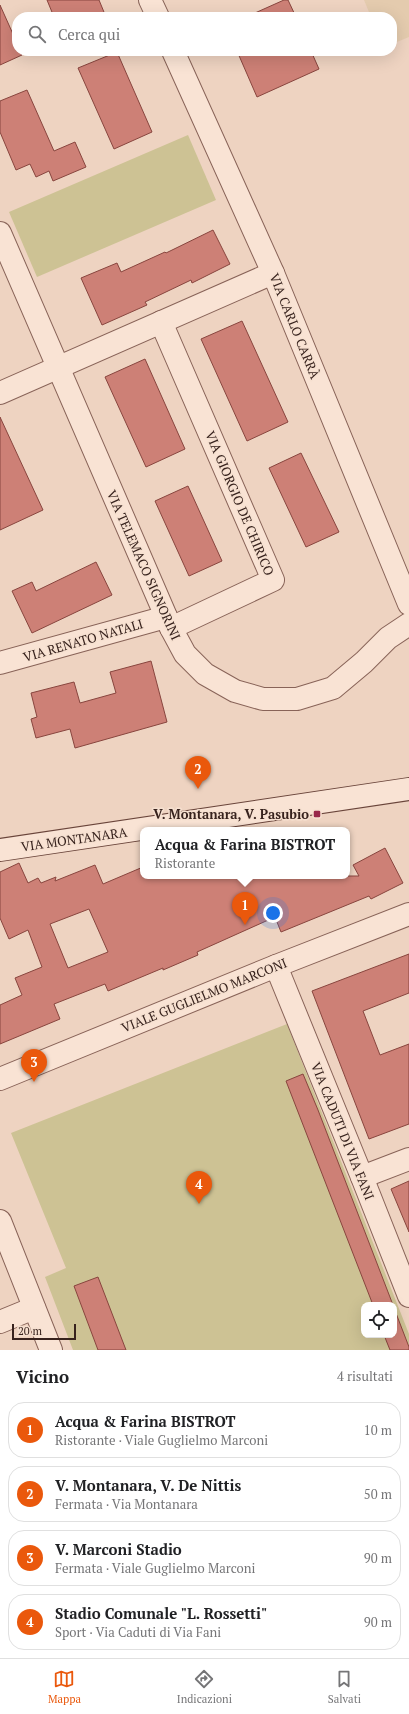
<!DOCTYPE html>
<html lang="it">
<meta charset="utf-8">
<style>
body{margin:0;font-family:"PT Serif",serif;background:#f2f2f2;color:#202124}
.controls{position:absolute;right:12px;bottom:12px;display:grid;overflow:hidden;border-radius:8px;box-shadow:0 4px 16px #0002}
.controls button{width:36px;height:36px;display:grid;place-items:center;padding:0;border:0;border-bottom:1px solid #e0e0e0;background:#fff;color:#202124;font:20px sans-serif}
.scale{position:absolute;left:12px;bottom:10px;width:64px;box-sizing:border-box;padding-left:4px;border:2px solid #37221d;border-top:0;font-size:11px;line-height:14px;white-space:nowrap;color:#37221d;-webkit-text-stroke:3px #f6e0d0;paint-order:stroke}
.you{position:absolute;left:273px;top:913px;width:14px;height:14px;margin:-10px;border:3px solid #fff;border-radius:50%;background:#1a73e8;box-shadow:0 0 0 6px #1a73e833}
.badge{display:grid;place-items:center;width:26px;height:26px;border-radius:50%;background:#ea580c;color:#fff;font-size:13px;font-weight:700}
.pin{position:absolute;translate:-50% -33px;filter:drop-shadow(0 1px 2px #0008)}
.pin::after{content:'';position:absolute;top:21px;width:14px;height:12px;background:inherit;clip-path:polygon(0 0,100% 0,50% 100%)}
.popup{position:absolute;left:140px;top:827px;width:210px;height:52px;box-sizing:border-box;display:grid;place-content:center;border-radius:8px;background:#fff;filter:drop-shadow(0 1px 3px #0005);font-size:13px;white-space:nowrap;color:#757577}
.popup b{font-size:15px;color:#202124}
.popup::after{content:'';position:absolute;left:50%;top:100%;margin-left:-8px;border:8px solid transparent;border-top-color:#fff}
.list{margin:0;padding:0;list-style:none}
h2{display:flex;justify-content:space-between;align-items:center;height:52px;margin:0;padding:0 16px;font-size:17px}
h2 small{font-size:13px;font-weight:400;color:#757577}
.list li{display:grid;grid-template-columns:26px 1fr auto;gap:12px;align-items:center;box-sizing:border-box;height:56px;margin:0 8px 8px;padding:0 8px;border:1px solid #e0e0e0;border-radius:16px}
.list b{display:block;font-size:15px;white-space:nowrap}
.list p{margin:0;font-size:13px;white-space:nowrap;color:#757577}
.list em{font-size:13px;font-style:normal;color:#757577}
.icon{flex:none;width:22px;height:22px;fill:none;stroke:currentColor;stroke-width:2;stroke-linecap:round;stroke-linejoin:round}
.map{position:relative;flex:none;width:409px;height:1350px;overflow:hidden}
.search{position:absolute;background:#fff;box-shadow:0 4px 16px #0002;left:12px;right:12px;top:12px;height:44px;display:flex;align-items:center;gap:10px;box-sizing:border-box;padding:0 14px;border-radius:16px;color:#757577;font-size:15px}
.sheet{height:308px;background:#fff}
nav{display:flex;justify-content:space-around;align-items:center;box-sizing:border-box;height:56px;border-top:1px solid #e0e0e0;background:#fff;font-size:11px;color:#757577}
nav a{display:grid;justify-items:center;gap:2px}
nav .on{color:#ea580c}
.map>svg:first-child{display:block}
.farmland{fill:#e4cbae}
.green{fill:#cdc294;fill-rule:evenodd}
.building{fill:#cd8076;stroke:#88453e;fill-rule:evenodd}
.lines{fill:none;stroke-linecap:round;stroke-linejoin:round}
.minor-casing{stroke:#886358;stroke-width:24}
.secondary-casing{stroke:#6a453b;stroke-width:24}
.minor{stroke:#f9e3d4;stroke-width:22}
.secondary{stroke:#f9e3d4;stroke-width:22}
.poi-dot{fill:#98274a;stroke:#f6e0d0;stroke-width:1.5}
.labels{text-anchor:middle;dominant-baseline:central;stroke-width:3;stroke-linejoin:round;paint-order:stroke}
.street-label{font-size:13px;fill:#37221d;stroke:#f6e0d0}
.poi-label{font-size:13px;font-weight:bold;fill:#37221d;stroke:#f6e0d0;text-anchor:end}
</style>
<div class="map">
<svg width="409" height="1350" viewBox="0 0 409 1350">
<rect width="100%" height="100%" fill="#eed3c1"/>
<path class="farmland" d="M 364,0 L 409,0 L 409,37 L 392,44 L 392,17 L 371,17 Z"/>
<g class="green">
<path d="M 188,135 L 216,200 L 37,277 L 9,212 Z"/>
<path d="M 287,1024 L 409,1334 L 409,1350 L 73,1350 L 45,1277 L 66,1268 L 11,1133 ZM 364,1305 L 394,1305 L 394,1335 L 364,1335 Z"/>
</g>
<g class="building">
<path d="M 47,0 L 99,0 L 106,17 L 54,17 Z"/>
<path d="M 284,0 L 288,0 L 296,17 L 246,17 Z"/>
<path d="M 0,5 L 17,43 L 17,51 L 20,51 L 22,55 L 0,65 Z"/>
<path d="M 237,51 L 311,51 L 319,69 L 257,97 Z"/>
<path d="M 117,52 L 152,132 L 114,149 L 78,68 Z"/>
<path d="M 27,90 L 54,151 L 75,142 L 86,167 L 53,181 L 49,171 L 36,177 L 30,164 L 16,170 L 0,132 L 0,101 Z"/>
<path d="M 213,230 L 230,264 L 192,283 L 191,280 L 145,302 L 147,305 L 102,325 L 81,278 L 117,263 L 121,272 L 165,252 L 166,253 Z"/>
<path d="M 242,321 L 288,422 L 247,441 L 201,339 Z"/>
<path d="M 145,359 L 185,449 L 146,467 L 105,377 Z"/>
<path d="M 0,417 L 43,510 L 0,530 Z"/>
<path d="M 301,453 L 339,532 L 306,547 L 269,468 Z"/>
<path d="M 188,486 L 222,561 L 189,576 L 155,501 Z"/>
<path d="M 96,562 L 112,595 L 32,633 L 12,591 L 32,582 L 36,591 Z"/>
<path d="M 151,661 L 167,722 L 75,748 L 70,729 L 36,738 L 31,719 L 37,717 L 31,693 L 74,682 L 80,703 L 116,693 L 110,672 Z"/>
<path d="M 385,848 L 403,883 L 371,899 L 369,896 L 281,932 L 275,917 L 197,952 L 198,955 L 163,970 L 163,968 L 108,991 L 105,984 L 54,1004 L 60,1019 L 0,1044 L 0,1005 L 22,995 L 15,978 L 42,967 L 28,930 L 9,939 L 0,918 L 0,872 L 19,863 L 28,883 L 38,878 L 41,883 L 56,877 L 55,881 L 95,865 L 103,884 L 143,867 L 143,876 L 359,876 L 353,865 ZM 89,909 L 108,952 L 68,968 L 50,924 Z"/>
<path d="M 409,954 L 409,993 L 363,1011 L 380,1055 L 409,1044 L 409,1124 L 369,1139 L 312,991 Z"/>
<path d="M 303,1074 L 318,1110 L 393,1305 L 373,1305 L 286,1081 Z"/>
<path d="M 409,1181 L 409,1232 L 391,1189 Z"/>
<path d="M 98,1277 L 126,1350 L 98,1350 L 74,1286 Z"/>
<path d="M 394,1308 L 409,1347 L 409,1350 L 390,1350 L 384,1335 L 394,1335 Z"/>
</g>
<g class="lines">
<g class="minor-casing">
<g id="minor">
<path d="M 150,0 L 158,17"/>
<path d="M 173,51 L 273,273 L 409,604"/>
<path d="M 0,233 L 171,628 L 185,654 L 205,674 L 235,691 L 263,699 L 297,699 L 333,688 L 364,662 L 388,638 L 409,624"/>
<path d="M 161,322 L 273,580 L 171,628"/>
<path d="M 0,393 L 273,273"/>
<path d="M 0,663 L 166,617"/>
<path d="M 276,966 L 362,1177 L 409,1296"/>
<path d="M 0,1079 L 276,966 L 409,914"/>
<path d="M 362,1177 L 409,1159"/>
<path d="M 0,1221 L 51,1350"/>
<path d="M 0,1322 L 34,1308"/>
</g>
</g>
<g class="secondary-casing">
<path id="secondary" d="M 0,850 L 409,789"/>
</g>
<use href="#minor" class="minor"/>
<use href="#secondary" class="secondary"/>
</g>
<rect class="poi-dot" x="313" y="810" width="8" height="8" rx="2"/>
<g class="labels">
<g class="street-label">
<text transform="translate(295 326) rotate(68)">VIA CARLO CARRÀ</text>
<text transform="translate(240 503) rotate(67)">VIA GIORGIO DE CHIRICO</text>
<text transform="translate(144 565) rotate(66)">VIA TELEMACO SIGNORINI</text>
<text transform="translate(83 640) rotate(-16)">VIA RENATO NATALI</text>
<text transform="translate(74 839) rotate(-8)">VIA MONTANARA</text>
<text transform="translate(204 995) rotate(-22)">VIALE GUGLIELMO MARCONI</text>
<text transform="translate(343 1131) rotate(68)">VIA CADUTI DI VIA FANI</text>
</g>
<g class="poi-label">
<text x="309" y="814">V. Montanara, V. Pasubio</text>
</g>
</g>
</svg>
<div class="controls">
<button><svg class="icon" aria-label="locate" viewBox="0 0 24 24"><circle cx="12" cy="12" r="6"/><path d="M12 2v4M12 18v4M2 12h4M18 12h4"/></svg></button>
</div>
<div class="scale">20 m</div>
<div class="you"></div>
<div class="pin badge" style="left:245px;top:925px">1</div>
<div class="popup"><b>Acqua &amp; Farina BISTROT</b>Ristorante</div>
<div class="pin badge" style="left:198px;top:789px">2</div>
<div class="pin badge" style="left:34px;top:1082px">3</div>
<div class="pin badge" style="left:199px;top:1204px">4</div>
<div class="search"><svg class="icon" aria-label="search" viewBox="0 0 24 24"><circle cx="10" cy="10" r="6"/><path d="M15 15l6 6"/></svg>Cerca qui</div>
</div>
<section class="sheet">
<h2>Vicino<small>4 risultati</small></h2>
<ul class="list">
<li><span class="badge">1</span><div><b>Acqua &amp; Farina BISTROT</b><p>Ristorante · Viale Guglielmo Marconi</p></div><em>10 m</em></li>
<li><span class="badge">2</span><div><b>V. Montanara, V. De Nittis</b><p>Fermata · Via Montanara</p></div><em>50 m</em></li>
<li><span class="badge">3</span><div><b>V. Marconi Stadio</b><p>Fermata · Viale Guglielmo Marconi</p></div><em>90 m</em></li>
<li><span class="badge">4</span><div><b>Stadio Comunale &quot;L. Rossetti&quot;</b><p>Sport · Via Caduti di Via Fani</p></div><em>90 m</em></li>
</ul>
</section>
<nav>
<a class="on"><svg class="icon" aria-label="map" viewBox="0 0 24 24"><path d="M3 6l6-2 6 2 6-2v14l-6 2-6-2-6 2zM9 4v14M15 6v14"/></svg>Mappa</a>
<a><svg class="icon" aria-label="directions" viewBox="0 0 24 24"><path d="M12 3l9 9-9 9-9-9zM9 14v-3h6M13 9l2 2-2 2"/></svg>Indicazioni</a>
<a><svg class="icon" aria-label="saved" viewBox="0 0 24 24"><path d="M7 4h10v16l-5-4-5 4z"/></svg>Salvati</a>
</nav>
